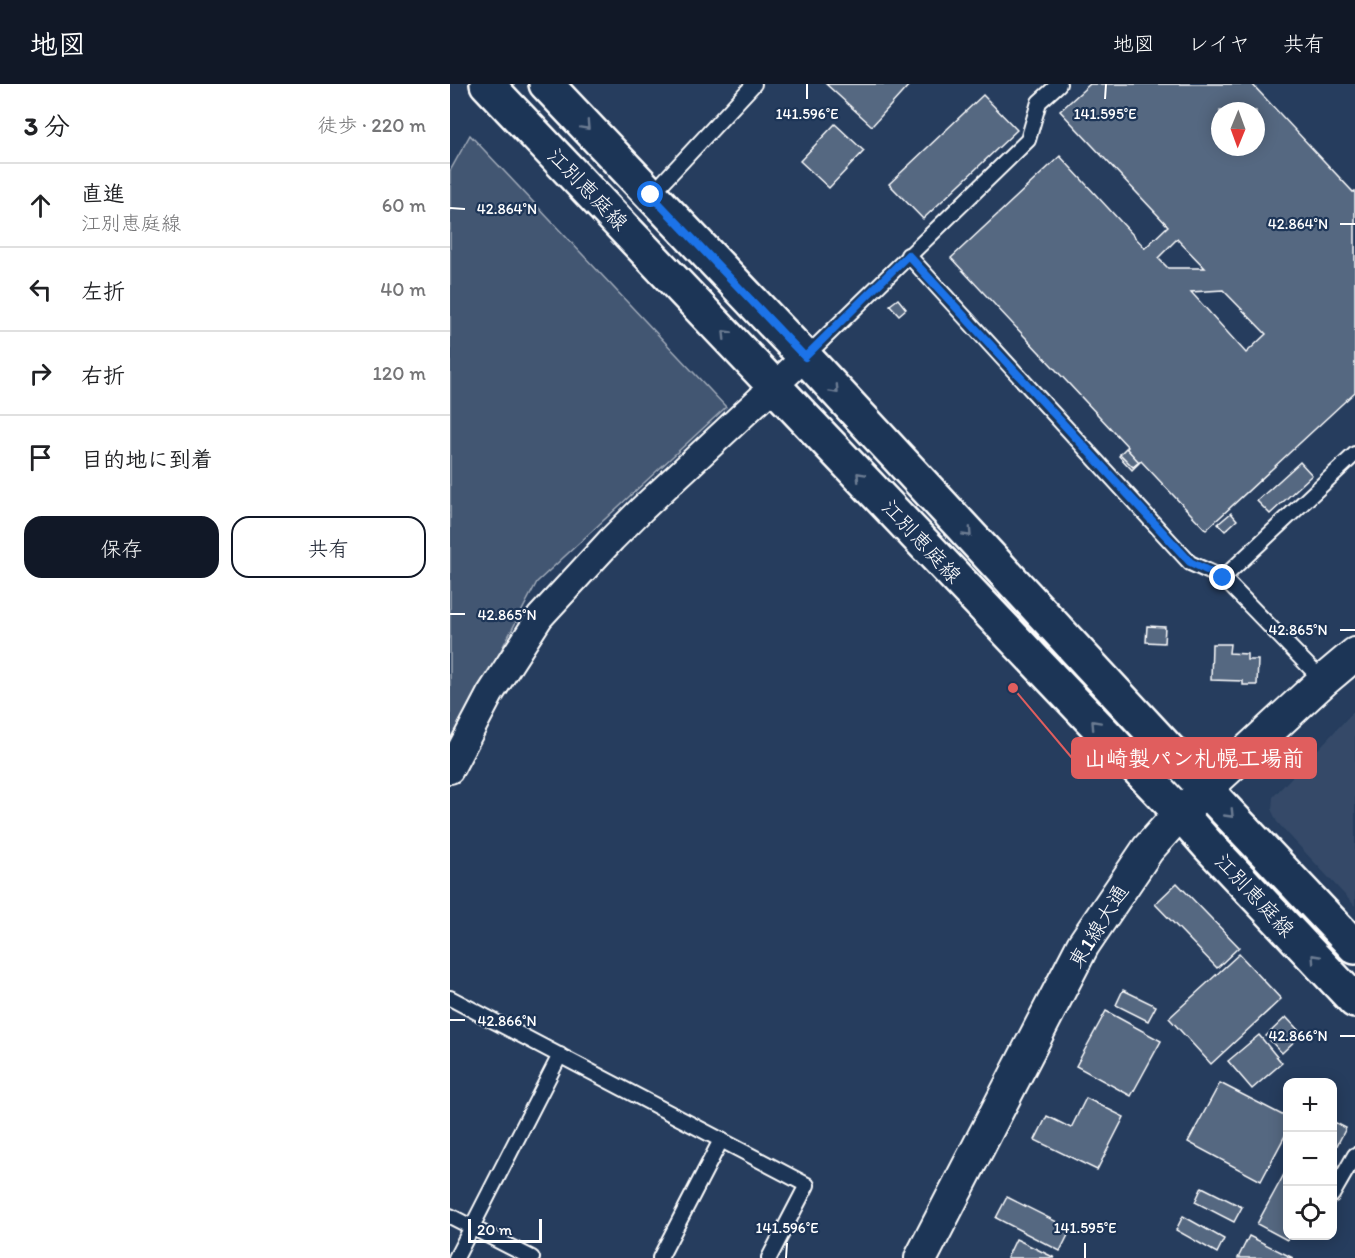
<!DOCTYPE html>
<html lang="ja">
<meta charset="utf-8">
<style>
body{margin:0;font-family:Itim,"Klee One",sans-serif;background:#f2f2f2;color:#202124}
.controls{position:absolute;right:18px;bottom:18px;display:grid;overflow:hidden;border-radius:12px;box-shadow:0 3px 15px #0003}
.controls button{width:54px;height:54px;display:grid;place-items:center;padding:0;border:0;border-bottom:2px solid #e0e0e0;background:#fff;color:#202124;font:30px sans-serif}
.compass{position:absolute;left:761px;top:18px;width:54px;height:54px;border-radius:50%;background:#fff;box-shadow:0 3px 15px #0003;rotate:181deg}
.scale{position:absolute;left:18px;bottom:15px;width:74px;box-sizing:border-box;padding-left:6px;border:3px solid #fff;border-top:0;font-size:16px;line-height:21px;white-space:nowrap;color:#fff;-webkit-text-stroke:4px #1d3557;paint-order:stroke}
.stop{position:absolute;width:18px;height:18px;margin:-14px;border:4px solid #1a73e8;border-radius:50%;background:#fff}
.stop.end{background:#1a73e8;border-color:#fff;box-shadow:0 2px 6px #0008}
.list{margin:0;padding:0;list-style:none}
h2{display:flex;justify-content:space-between;align-items:center;height:78px;margin:0;padding:0 24px;font-size:26px}
h2 small{font-size:20px;font-weight:400;color:#757577}
.list li{display:grid;grid-template-columns:39px 1fr auto;gap:18px;align-items:center;box-sizing:border-box;height:84px;padding:0 24px;border-top:2px solid #e0e0e0}
.list b{display:block;font-size:22px;white-space:nowrap}
.list p{margin:0;font-size:20px;white-space:nowrap;color:#757577}
.list em{font-size:20px;font-style:normal;color:#757577}
.actions{display:flex;gap:12px;padding:18px 24px}
.actions a{flex:1;padding:14px 0;border:2px solid #111827;border-radius:18px;text-align:center;font-size:21px;color:#111827}
.actions .main{background:#111827;color:#fff}
.icon{flex:none;width:33px;height:33px;fill:none;stroke:currentColor;stroke-width:2;stroke-linecap:round;stroke-linejoin:round}
.map{position:relative;flex:none;width:905px;height:1174px;overflow:hidden}
header{display:flex;align-items:center;gap:36px;box-sizing:border-box;height:84px;padding:0 30px;background:#111827;color:#fff}
header strong{font-size:28px}
nav{display:flex;gap:33px;margin-inline-start:auto;font-size:21px}
main{display:flex}
aside{flex:1;background:#fff}
.map>svg:first-child{display:block}
.built{fill:#344a68}
.green{fill:#425672;stroke:#a0aab8;stroke-width:1.5}
.building{fill:#556781;stroke:#fff;stroke-width:1.5;fill-rule:evenodd}
.lines{fill:none;stroke-linecap:round;stroke-linejoin:round}
.service-casing{stroke:#fff;stroke-width:18}
.minor-casing{stroke:#fff;stroke-width:30}
.tertiary-casing{stroke:#fff;stroke-width:36}
.primary-casing{stroke:#fff;stroke-width:38}
.service{stroke:#1d3557;stroke-width:14}
.minor{stroke:#1d3557;stroke-width:26}
.tertiary{stroke:#1d3557;stroke-width:32}
.primary{stroke:#1d3557;stroke-width:33}
.oneway{stroke:#6c7c92}
.route{stroke:#1a73e8;stroke-width:8}
.ticks{fill:none;stroke:#fff;stroke-width:2}
.labels{text-anchor:middle;dominant-baseline:central;stroke-width:4.5;stroke-linejoin:round;paint-order:stroke}
.street-label{font-size:21px;fill:#fff;stroke:#1d3557}
.ticks-label{font-size:15px;text-anchor:middle;fill:#fff;stroke:#1d3557;stroke-width:4.5;stroke-linejoin:round;paint-order:stroke}
.leader{fill:none;stroke:#e05e5e;stroke-width:2}
.callout-dot{fill:#e05e5e;stroke:#1d3557;stroke-width:2}
.callout{fill:#e05e5e;stroke:#e05e5e;stroke-width:2}
.callout-label{font-size:22px;text-anchor:middle;font-weight:bold;fill:#fff}
</style>
<header>
<strong>地図</strong>
<nav><a>地図</a><a>レイヤ</a><a>共有</a></nav>
</header>
<main>
<aside>
<h2>3 分<small>徒歩 · 220 m</small></h2>
<ul class="list">
<li><svg class="icon" aria-label="ahead" viewBox="0 0 24 24"><path d="M12 20V5M6 11l6-6 6 6"/></svg><div><b>直進</b><p>江別恵庭線</p></div><em>60 m</em></li>
<li><svg class="icon" aria-label="left" viewBox="0 0 24 24"><path d="M17 20v-9H6M10 6l-5 5 5 5"/></svg><div><b>左折</b></div><em>40 m</em></li>
<li><svg class="icon" aria-label="right" viewBox="0 0 24 24"><path d="M7 20v-9h11M14 6l5 5-5 5"/></svg><div><b>右折</b></div><em>120 m</em></li>
<li><svg class="icon" aria-label="arrive" viewBox="0 0 24 24"><path d="M6 21V4h12l-3 4 3 4H6"/></svg><div><b>目的地に到着</b></div></li>
</ul>
<div class="actions"><a class="main">保存</a><a>共有</a></div>
</aside>
<div class="map">
<svg width="905" height="1174" viewBox="0 0 905 1174">
<rect width="100%" height="100%" fill="#263d5e"/>
<filter id="ink" filterUnits="userSpaceOnUse"><feTurbulence type="fractalNoise" baseFrequency=".0167" numOctaves="2"/><feDisplacementMap in="SourceGraphic" scale="12" xChannelSelector="R" yChannelSelector="G"/><feConvolveMatrix kernelMatrix="1 2 1 2 8 2 1 2 1" color-interpolation-filters="sRGB"/></filter>
<g filter="url(#ink)">
<path class="built" d="M 905,626 L 905,822 L 827,738 L 822,727 L 823,713 Z"/>
<path class="green" d="M 20,51 L 276,323 L 87,498 L 0,663 L 0,87 Z"/>
<g class="building">
<path d="M 376,0 L 460,0 L 422,42 Z"/>
<path d="M 640,0 L 802,0 L 903,108 L 905,107 L 905,308 L 756,446 L 691,377 L 682,386 L 669,372 L 678,363 L 501,174 L 610,72 L 695,164 L 718,142 L 610,27 ZM 770,27 L 806,27 L 806,63 L 770,63 ZM 727,155 L 755,184 L 718,184 L 708,174 ZM 773,206 L 816,250 L 796,269 L 741,208 Z"/>
<path d="M 533,11 L 567,46 L 473,135 L 439,100 Z"/>
<path d="M 385,40 L 414,67 L 379,104 L 350,77 Z"/>
<path d="M 448,215 L 456,225 L 449,231 L 440,221 Z"/>
<path d="M 676,364 L 689,378 L 683,383 L 670,370 Z"/>
<path d="M 850,378 L 862,391 L 820,430 L 807,417 Z"/>
<path d="M 781,429 L 787,436 L 775,447 L 768,440 Z"/>
<path d="M 697,542 L 715,543 L 714,559 L 696,558 Z"/>
<path d="M 762,560 L 780,560 L 779,569 L 797,570 L 797,576 L 808,576 L 807,601 L 793,601 L 793,597 L 761,596 Z"/>
<path d="M 727,799 L 789,863 L 767,884 L 705,820 Z"/>
<path d="M 789,870 L 831,915 L 761,980 L 719,934 Z"/>
<path d="M 673,906 L 706,922 L 698,937 L 666,921 Z"/>
<path d="M 656,927 L 711,957 L 681,1012 L 626,982 Z"/>
<path d="M 836,933 L 852,950 L 832,969 L 816,952 Z"/>
<path d="M 809,951 L 832,979 L 802,1005 L 778,977 Z"/>
<path d="M 770,999 L 838,1034 L 838,1046 L 811,1097 L 738,1058 Z"/>
<path d="M 636,1014 L 674,1033 L 647,1086 L 585,1056 L 597,1032 L 621,1044 Z"/>
<path d="M 882,1037 L 896,1044 L 882,1071 Z"/>
<path d="M 838,1083 L 838,1152 L 840,1152 L 837,1156 L 807,1140 Z"/>
<path d="M 752,1103 L 792,1123 L 784,1138 L 745,1118 Z"/>
<path d="M 557,1113 L 621,1145 L 610,1167 L 546,1134 Z"/>
<path d="M 733,1132 L 774,1155 L 767,1169 L 726,1146 Z"/>
<path d="M 799,1152 L 843,1174 L 788,1174 Z"/>
<path d="M 566,1155 L 605,1174 L 557,1174 Z"/>
</g>
<g class="lines">
<g class="service-casing">
<g id="service">
<path d="M 201,111 L 304,0"/>
<path d="M 458,171 L 740,479 L 773,494 L 873,597"/>
<path d="M 355,273 L 578,56 L 589,18 L 609,0"/>
<path d="M 773,494 L 905,370"/>
<path d="M 0,914 L 357,1101 L 319,1174"/>
<path d="M 882,1111 L 905,1071"/>
<path d="M 0,1132 L 82,1174"/>
<path d="M 6,1174 L 110,971"/>
<path d="M 210,1174 L 271,1056"/>
</g>
</g>
<g class="minor-casing">
<path id="minor" d="M 0,686 L 40,610 L 90,533 L 162,455 L 192,425 L 355,273"/>
</g>
<g class="tertiary-casing">
<path id="tertiary" d="M 471,1174 L 633,861 L 698,765 L 730,729 L 873,597 L 905,570"/>
</g>
<g class="primary-casing">
<g id="primary">
<path d="M 37,0 L 730,729 L 758,761 L 905,917"/>
<path d="M 96,0 L 355,273 L 728,676 L 905,863"/>
</g>
</g>
<use href="#service" class="service"/>
<use href="#minor" class="minor"/>
<use href="#tertiary" class="tertiary"/>
<use href="#primary" class="primary"/>
</g>
<defs><path id="oneway-chevron" d="M-2-3.5L2.5 0L-2 3.5" fill="none" stroke-width="1.6" stroke-linecap="round" stroke-linejoin="round" transform="scale(1.5)"/></defs>
<g class="oneway">
<use href="#oneway-chevron" transform="translate(136 42) rotate(47)"/>
<use href="#oneway-chevron" transform="translate(276 250) rotate(-134)"/>
<use href="#oneway-chevron" transform="translate(385 306) rotate(47)"/>
<use href="#oneway-chevron" transform="translate(410 392) rotate(-133)"/>
<use href="#oneway-chevron" transform="translate(518 449) rotate(47)"/>
<use href="#oneway-chevron" transform="translate(645 640) rotate(-133)"/>
<use href="#oneway-chevron" transform="translate(780 730) rotate(46)"/>
<use href="#oneway-chevron" transform="translate(865 874) rotate(-133)"/>
</g>
</g>
<g class="lines" filter="url(#ink)">
<path class="route" d="M 201,111 L 355,273 L 458,171 L 740,478 L 773,494"/>
</g>
<path class="ticks" d="M 357,15 L 357,0M 655,15 L 656,0M 0,124 L 15,125M 890,140 L 905,140M 0,530 L 15,530M 890,546 L 905,546M 0,936 L 15,936M 890,952 L 905,952M 336,1174 L 337,1159M 635,1174 L 635,1159"/>
<g class="labels">
<g class="street-label">
<text transform="translate(138 105) rotate(46)">江別恵庭線</text>
<text transform="translate(472 457) rotate(47)">江別恵庭線</text>
<text transform="translate(805 811) rotate(47)">江別恵庭線</text>
<text transform="translate(648 842) rotate(-58)">東1線大通</text>
</g>
</g>
<g class="ticks-label">
<text x="357" y="35">141.596°E</text>
<text x="655" y="35">141.595°E</text>
<text x="57" y="130">42.864°N</text>
<text x="848" y="145">42.864°N</text>
<text x="57" y="536">42.865°N</text>
<text x="848" y="551">42.865°N</text>
<text x="57" y="942">42.866°N</text>
<text x="848" y="957">42.866°N</text>
<text x="337" y="1149">141.596°E</text>
<text x="635" y="1149">141.595°E</text>
</g>
<path class="leader" d="M563 604L622 674"/>
<circle class="callout-dot" cx="563" cy="604" r="6"/>
<rect class="callout" x="622" y="654" width="244" height="40" rx="6"/>
<g class="callout-label">
<text x="744" y="682">山崎製パン札幌工場前</text>
</g>
</svg>
<div class="controls">
<button>+</button>
<button>−</button>
<button><svg class="icon" aria-label="locate" viewBox="0 0 24 24"><circle cx="12" cy="12" r="6"/><path d="M12 2v4M12 18v4M2 12h4M18 12h4"/></svg></button>
</div>
<svg class="compass" viewBox="-18 -18 36 36"><path d="M0-13l5 13h-10z" fill="#e53935"/><path d="M0 13l5-13h-10z" fill="#757577"/></svg>
<div class="scale">20 m</div>
<div class="stop" style="left:201px;top:111px"></div>
<div class="stop end" style="left:773px;top:494px"></div>
</div>
</main>
